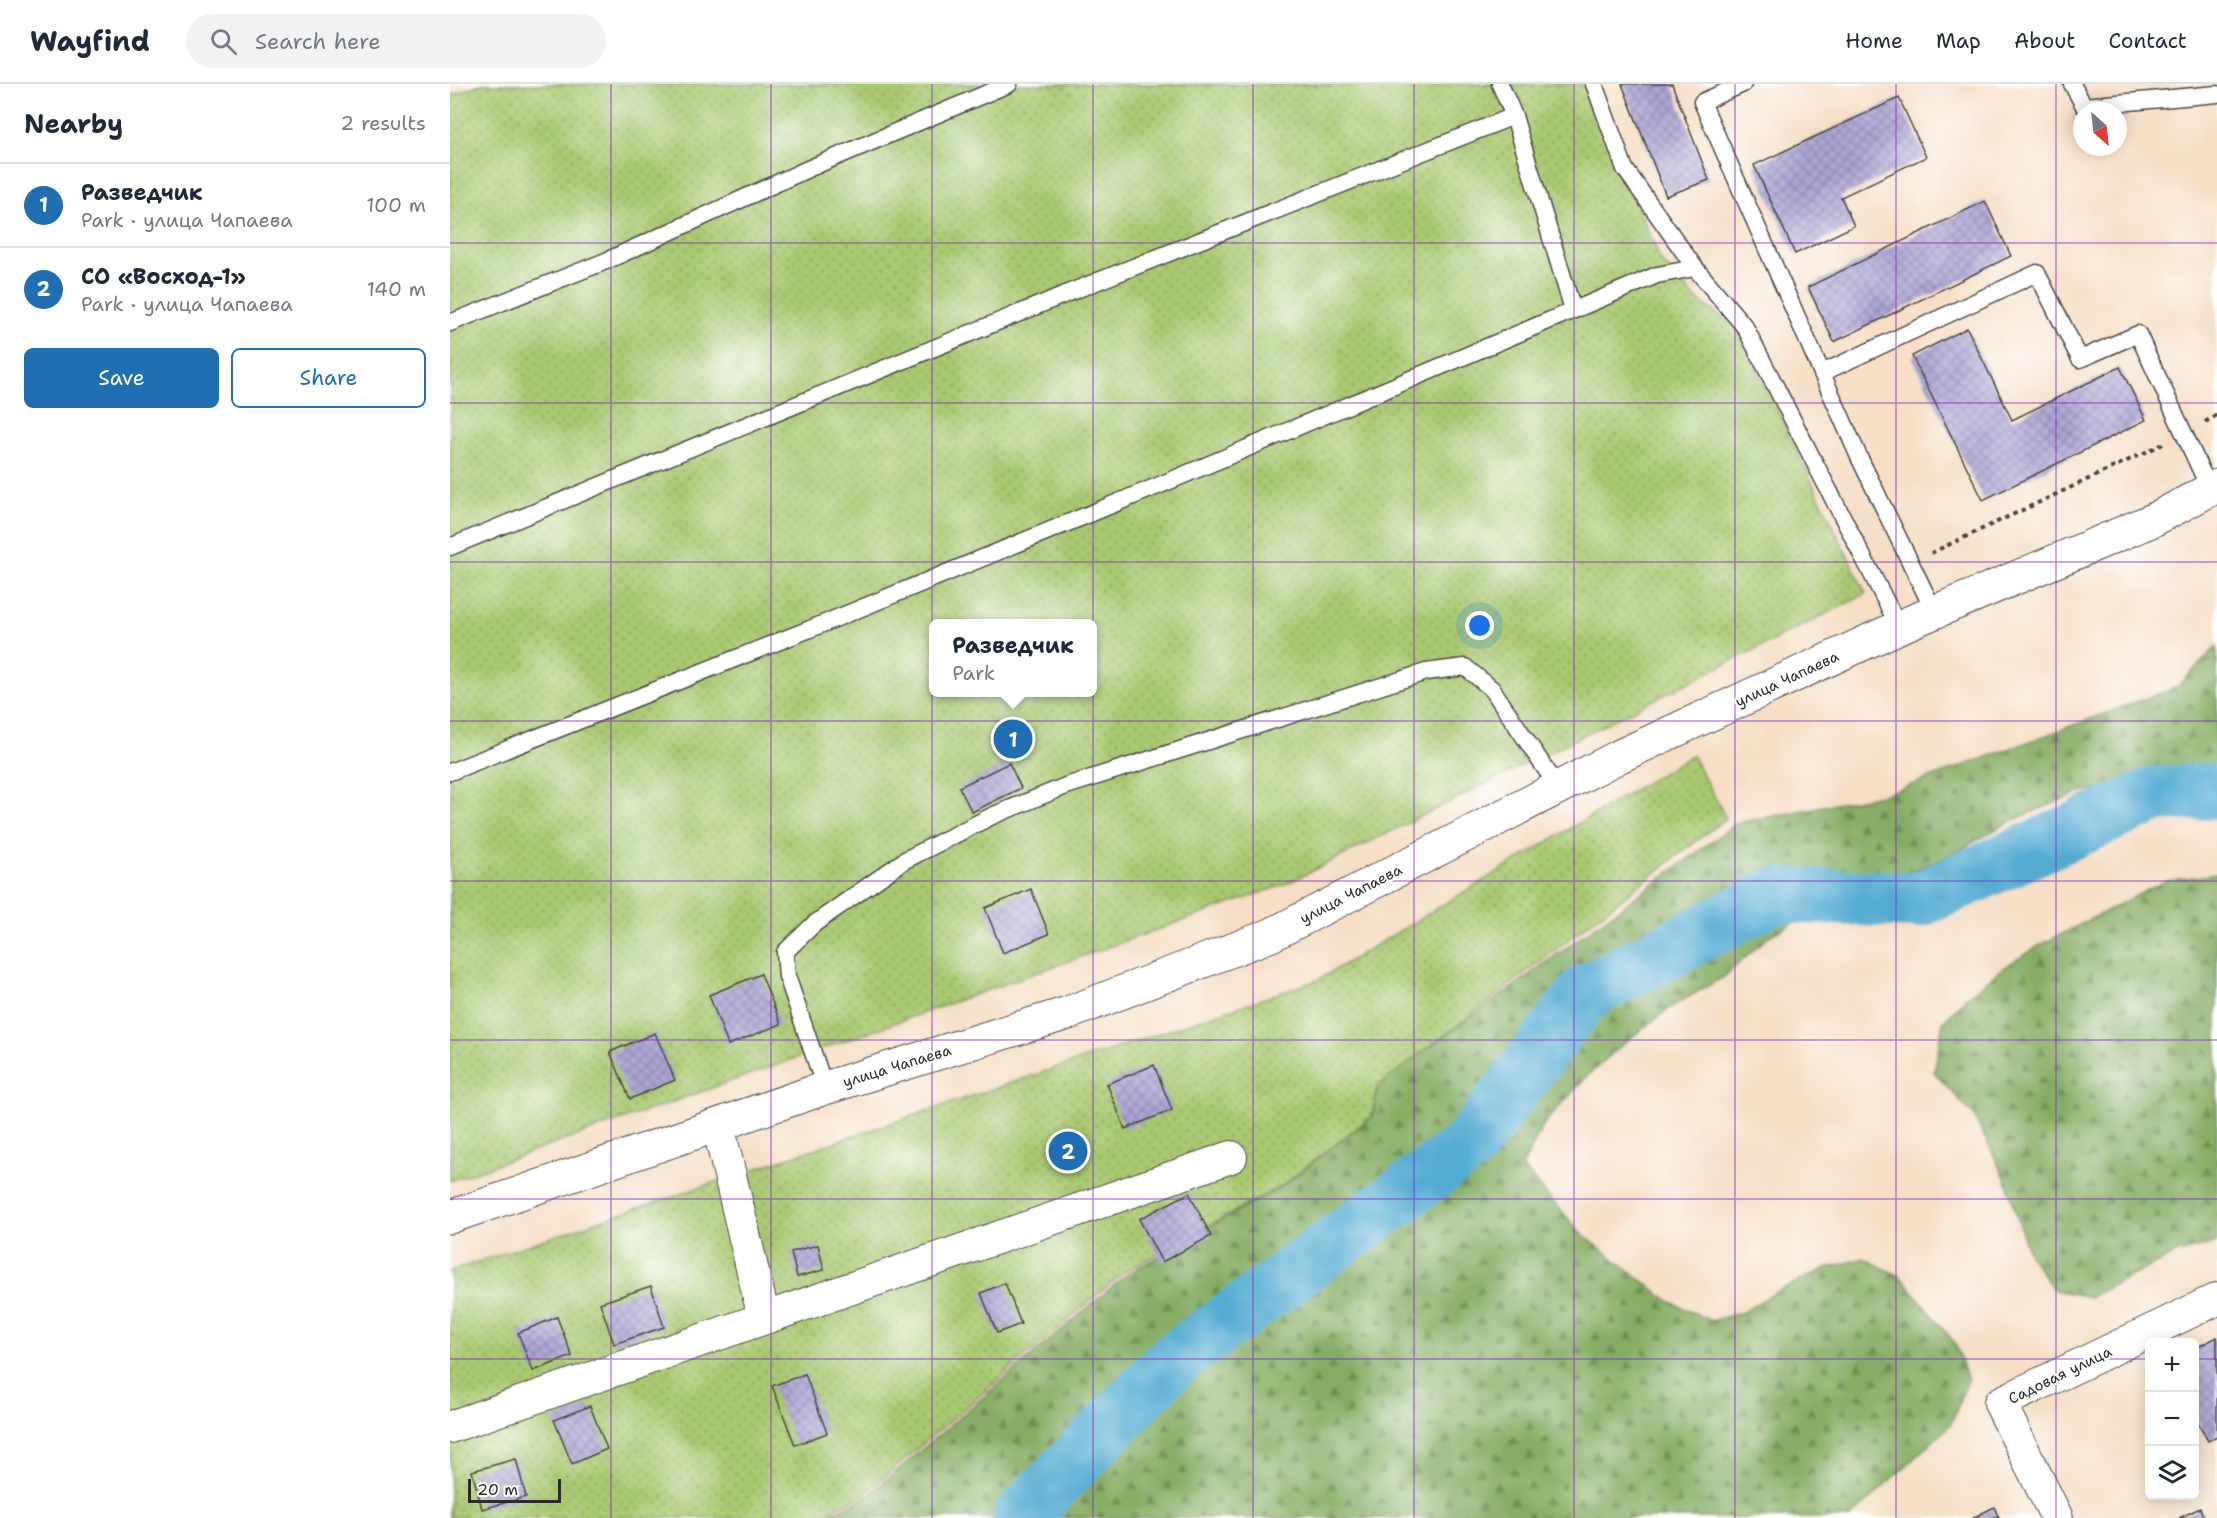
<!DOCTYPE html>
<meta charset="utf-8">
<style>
body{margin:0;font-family:"Shantell Sans",sans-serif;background:#f2f2f3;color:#1f2937}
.controls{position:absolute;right:18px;bottom:18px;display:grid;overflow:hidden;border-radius:9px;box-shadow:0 3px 15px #0003}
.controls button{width:54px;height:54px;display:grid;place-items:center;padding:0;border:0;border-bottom:2px solid #e0e1e3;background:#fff;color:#1f2937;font:30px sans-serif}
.compass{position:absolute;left:1623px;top:18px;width:54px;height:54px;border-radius:50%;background:#fff;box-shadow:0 3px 15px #0003;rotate:153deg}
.scale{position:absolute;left:18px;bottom:15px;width:93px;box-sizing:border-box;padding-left:6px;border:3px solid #2b2b2b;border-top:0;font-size:16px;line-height:21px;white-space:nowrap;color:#2b2b2b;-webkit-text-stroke:4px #fff;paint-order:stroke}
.you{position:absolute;left:1030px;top:542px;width:21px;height:21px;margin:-15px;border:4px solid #fff;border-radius:50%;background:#1a73e8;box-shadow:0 0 0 9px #1a73e833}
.badge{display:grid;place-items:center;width:39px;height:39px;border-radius:50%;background:#1f6fb2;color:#fff;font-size:20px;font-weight:700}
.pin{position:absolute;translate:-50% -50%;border:3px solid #fff;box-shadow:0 2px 6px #0006}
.popup{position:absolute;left:479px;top:535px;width:168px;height:78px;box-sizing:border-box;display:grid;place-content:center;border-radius:9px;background:#fff;filter:drop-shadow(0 2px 4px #0005);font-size:20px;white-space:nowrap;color:#747a83}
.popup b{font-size:22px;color:#1f2937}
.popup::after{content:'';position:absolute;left:50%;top:100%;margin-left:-12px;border:12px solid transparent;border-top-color:#fff}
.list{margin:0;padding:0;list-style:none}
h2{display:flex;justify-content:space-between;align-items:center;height:78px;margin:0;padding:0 24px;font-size:26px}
h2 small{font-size:20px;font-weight:400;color:#747a83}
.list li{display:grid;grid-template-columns:39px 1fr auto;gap:18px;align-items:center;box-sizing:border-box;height:84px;padding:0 24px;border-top:2px solid #e0e1e3}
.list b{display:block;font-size:22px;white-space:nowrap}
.list p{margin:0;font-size:20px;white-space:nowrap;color:#747a83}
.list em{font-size:20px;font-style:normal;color:#747a83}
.actions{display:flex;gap:12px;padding:18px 24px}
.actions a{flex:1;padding:14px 0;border:2px solid #1f6fb2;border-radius:9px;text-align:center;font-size:21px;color:#1f6fb2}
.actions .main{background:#1f6fb2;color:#fff}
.icon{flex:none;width:33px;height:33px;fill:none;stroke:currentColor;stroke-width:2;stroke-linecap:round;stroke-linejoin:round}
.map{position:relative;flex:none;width:1767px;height:1434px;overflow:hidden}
header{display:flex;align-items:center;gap:36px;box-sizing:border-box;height:84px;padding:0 30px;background:#fff;border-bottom:2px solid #e0e1e3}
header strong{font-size:28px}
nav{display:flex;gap:33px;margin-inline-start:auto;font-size:21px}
.search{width:420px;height:54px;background:#f2f2f3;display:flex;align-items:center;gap:15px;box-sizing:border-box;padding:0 21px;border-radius:33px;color:#747a83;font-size:22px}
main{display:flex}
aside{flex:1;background:#fff}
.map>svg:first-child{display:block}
.forest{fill:url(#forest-firs);stroke:#586c47;stroke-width:1.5}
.park{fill:url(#park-dots);stroke:#6a7a4e;stroke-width:1.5;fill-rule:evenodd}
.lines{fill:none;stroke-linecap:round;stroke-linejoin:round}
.river{stroke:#55acd2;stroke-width:56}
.building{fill:url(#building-cross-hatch)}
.service-casing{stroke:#494642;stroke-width:19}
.minor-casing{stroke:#494642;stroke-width:34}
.tertiary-casing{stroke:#494642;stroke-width:35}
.path{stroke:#494642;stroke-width:4;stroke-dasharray:4.5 4.5;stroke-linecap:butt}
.service{stroke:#fff;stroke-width:16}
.minor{stroke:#fff;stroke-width:32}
.tertiary{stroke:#fff;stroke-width:33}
.grid{fill:none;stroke:#7b2cbf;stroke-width:1.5;stroke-opacity:0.55}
.labels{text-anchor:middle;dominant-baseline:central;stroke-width:4.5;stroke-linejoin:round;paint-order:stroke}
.street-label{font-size:15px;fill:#2b2b2b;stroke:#fff}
</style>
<header>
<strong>Wayfind</strong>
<div class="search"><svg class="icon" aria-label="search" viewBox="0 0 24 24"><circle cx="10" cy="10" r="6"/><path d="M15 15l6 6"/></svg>Search here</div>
<nav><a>Home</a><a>Map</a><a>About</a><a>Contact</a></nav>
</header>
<main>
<aside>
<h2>Nearby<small>2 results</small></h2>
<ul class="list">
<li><span class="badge">1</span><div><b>Разведчик</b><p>Park · улица Чапаева</p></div><em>100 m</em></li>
<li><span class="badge">2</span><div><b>СО «Восход-1»</b><p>Park · улица Чапаева</p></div><em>140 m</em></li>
</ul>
<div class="actions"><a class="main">Save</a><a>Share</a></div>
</aside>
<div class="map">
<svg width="1767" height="1434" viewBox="0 0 1767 1434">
<defs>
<pattern id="forest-firs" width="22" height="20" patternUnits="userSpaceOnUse" patternTransform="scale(1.5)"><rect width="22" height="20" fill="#86ad63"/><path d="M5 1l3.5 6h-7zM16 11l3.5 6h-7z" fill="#6e8d52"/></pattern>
<pattern id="park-dots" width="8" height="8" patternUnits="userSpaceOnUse" patternTransform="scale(1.5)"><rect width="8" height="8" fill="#a9c971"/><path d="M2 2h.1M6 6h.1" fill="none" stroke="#8aa35d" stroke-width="1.8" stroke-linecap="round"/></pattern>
<pattern id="building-cross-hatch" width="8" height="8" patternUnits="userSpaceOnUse" patternTransform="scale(1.5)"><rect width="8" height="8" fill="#ada5d5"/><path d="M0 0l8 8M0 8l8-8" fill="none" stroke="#8d87ad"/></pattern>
</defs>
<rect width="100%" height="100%" fill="#fff"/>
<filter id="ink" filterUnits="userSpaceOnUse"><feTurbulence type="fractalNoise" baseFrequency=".0167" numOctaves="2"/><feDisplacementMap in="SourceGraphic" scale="12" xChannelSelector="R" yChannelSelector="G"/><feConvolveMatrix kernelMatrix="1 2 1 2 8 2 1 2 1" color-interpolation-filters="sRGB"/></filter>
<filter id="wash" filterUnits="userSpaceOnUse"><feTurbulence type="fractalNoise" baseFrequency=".008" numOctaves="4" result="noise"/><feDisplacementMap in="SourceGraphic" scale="24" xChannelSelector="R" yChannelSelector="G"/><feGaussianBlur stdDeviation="1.35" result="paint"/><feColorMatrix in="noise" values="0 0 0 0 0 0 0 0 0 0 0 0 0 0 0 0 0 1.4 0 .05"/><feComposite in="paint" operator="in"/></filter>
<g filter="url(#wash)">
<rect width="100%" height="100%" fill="#f6dfc6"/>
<g class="forest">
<path d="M 1767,562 L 1767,685 L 1629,709 L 1559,738 L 1501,771 L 1418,805 L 1380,818 L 1319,852 L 1274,893 L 1224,921 L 1178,956 L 1137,992 L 1093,1041 L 1072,1083 L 1133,1151 L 1219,1217 L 1261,1237 L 1293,1228 L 1326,1208 L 1372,1186 L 1414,1174 L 1450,1192 L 1505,1259 L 1518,1296 L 1501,1340 L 1400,1434 L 371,1434 L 414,1415 L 677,1190 L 832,1102 L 923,1032 L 928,1001 L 1287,739 L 1436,710 L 1727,603 Z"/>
<path d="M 1767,790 L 1767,1158 L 1725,1170 L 1640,1213 L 1604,1206 L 1579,1171 L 1556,1096 L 1524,1032 L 1484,988 L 1493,937 L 1518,912 L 1553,884 L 1592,860 L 1715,797 Z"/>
</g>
<g class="park">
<path d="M 30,0 L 1136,0 L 1211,177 L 1245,214 L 1287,243 L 1416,510 L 836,800 L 0,1097 L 0,12 ZM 484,540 L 642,540 L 642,608 L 484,608 Z"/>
<path d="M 1242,671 L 1276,734 L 927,1003 L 922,1032 L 831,1102 L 674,1188 L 412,1412 L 364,1434 L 0,1434 L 0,1187 L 868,896 Z"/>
</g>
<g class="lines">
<path class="river" d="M 570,1434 L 723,1277 L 1019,1062 L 1135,909 L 1326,811 L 1468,816 L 1706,710 L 1767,707"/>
</g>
<g id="blocks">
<g class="building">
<path d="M 1172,0 L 1222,0 L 1259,96 L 1216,112 Z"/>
<path d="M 1449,14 L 1476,73 L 1391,113 L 1404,142 L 1345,170 L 1304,81 Z"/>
<path d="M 1535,117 L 1561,172 L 1384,258 L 1358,203 Z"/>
<path d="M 1517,244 L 1562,336 L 1670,283 L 1696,336 L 1533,416 L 1462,272 Z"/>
<path d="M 559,679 L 571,704 L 522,728 L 509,703 Z"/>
<path d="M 581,805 L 599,850 L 553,869 L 535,824 Z"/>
<path d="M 311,890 L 331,940 L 278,961 L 259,911 Z"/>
<path d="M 205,949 L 225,996 L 180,1015 L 160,968 Z"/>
<path d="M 704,981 L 722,1026 L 675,1045 L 657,1000 Z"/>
<path d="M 739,1109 L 761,1152 L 712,1178 L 689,1135 Z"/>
<path d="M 368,1161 L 374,1186 L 347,1193 L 341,1168 Z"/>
<path d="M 555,1199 L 571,1240 L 547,1249 L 531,1209 Z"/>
<path d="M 201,1202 L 214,1243 L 164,1260 L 150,1219 Z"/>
<path d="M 107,1233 L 122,1272 L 83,1287 L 68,1249 Z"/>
<path d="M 1767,1253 L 1767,1352 L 1758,1357 L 1744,1330 L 1744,1265 Z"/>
<path d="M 355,1290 L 377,1349 L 345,1361 L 322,1302 Z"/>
<path d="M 140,1322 L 157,1365 L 122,1380 L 104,1336 Z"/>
<path d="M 66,1375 L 76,1413 L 32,1425 L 22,1387 Z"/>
<path d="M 1544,1423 L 1549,1434 L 1523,1434 Z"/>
<path d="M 1750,1424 L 1754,1434 L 1729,1434 Z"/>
</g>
</g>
</g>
<g filter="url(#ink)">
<use href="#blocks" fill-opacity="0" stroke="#494642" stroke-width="1.5"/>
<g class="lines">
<g class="service-casing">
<g id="service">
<path d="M 1050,0 L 1064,32 L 1123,226"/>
<path d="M 1144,0 L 1175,85 L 1245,184"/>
<path d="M 1293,0 L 1252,18 L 1409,373 L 1484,527"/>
<path d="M 1622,0 L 1634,22 L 1767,10"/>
<path d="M 0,239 L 156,177 L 360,84 L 559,0"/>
<path d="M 1372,289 L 1587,189 L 1630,275 L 1688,250 L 1760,406"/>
<path d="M 0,463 L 623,207 L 1064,32"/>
<path d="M 0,688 L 370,541 L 710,401 L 1207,191 L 1245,184 L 1295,243 L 1449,543"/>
<path d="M 375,1004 L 337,892 L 335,868 L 364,840 L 455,776 L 542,732 L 616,702 L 976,588 L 1015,583 L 1042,605 L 1109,705"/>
</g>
</g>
<g class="minor-casing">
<g id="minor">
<path d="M 268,1041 L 314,1234"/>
<path d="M 0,1343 L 781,1073"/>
<path d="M 1607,1434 L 1550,1319 L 1767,1215"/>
</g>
</g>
<g class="tertiary-casing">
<path id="tertiary" d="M 0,1133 L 375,1004 L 618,929 L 821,851 L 1170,672 L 1449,543 L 1703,436 L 1767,402"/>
</g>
<g class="path">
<path d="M 1755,338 L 1767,331"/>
<path d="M 1481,469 L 1713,360"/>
</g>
<use href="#service" class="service"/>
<use href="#minor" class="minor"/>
<use href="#tertiary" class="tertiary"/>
</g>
</g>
<path class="grid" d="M 161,0 L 161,1434M 321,0 L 321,1434M 482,0 L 482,1434M 643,0 L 643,1434M 803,0 L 803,1434M 964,0 L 964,1434M 1124,0 L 1124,1434M 1285,0 L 1285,1434M 1446,0 L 1446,1434M 1606,0 L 1606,1434M 0,159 L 1767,159M 0,319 L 1767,319M 0,478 L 1767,478M 0,637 L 1767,637M 0,797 L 1767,797M 0,956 L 1767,956M 0,1115 L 1767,1115M 0,1275 L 1700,1275M 1744,1275 L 1767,1275"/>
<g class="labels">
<g class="street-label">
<text transform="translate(1337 595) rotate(-25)">улица Чапаева</text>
<text transform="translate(901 810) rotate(-27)">улица Чапаева</text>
<text transform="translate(447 982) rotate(-17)">улица Чапаева</text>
<text transform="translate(1610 1291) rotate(-26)">Садовая улица</text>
</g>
</g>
</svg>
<div class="controls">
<button>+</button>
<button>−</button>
<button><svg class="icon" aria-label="layers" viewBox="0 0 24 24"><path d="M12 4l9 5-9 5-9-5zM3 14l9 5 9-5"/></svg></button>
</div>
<svg class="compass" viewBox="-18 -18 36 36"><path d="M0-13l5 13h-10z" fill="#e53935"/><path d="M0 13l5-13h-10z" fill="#747a83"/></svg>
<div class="scale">20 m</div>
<div class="you"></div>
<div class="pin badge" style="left:563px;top:655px">1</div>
<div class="popup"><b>Разведчик</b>Park</div>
<div class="pin badge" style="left:618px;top:1067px">2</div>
</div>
</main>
